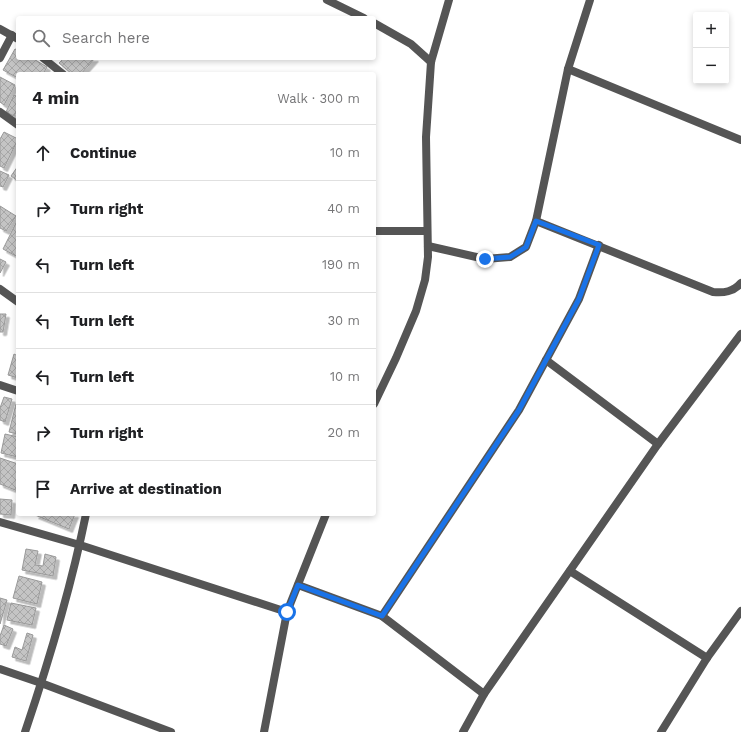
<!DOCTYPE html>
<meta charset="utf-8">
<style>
body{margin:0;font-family:"Work Sans",sans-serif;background:#f2f2f2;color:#202124}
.controls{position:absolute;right:12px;top:12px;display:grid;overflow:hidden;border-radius:4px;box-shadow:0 2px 6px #0003}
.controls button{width:36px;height:36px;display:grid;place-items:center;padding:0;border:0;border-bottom:1px solid #e0e0e0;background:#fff;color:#202124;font:20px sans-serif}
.stop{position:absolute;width:12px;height:12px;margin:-9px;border:3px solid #1a73e8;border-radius:50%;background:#fff}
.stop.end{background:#1a73e8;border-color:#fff;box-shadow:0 1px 4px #0008}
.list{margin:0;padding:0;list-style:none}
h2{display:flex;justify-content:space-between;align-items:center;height:52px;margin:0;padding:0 16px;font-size:17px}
h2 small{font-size:13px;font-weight:400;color:#757577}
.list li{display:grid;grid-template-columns:26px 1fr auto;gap:12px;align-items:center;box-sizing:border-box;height:56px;padding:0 16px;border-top:1px solid #e0e0e0}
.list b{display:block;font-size:15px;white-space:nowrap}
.list em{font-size:13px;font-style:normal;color:#757577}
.icon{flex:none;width:22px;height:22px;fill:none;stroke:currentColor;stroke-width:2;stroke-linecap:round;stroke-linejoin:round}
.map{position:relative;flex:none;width:741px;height:732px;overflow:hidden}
.search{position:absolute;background:#fff;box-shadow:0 2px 6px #0003;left:16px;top:16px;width:360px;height:44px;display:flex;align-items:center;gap:10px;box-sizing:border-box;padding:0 14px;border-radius:4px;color:#757577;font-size:15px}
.panel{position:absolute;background:#fff;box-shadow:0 2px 6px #0003;left:16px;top:72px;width:360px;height:444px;border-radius:4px}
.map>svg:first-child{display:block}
.building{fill:url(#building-cross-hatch);stroke:#999;filter:url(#shadow)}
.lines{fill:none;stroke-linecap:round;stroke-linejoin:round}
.street{stroke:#555;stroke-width:8}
.route{stroke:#1a73e8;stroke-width:5}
</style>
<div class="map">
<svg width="741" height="732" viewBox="0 0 741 732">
<defs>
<pattern id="building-cross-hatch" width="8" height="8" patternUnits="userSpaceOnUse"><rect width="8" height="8" fill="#c4c4c4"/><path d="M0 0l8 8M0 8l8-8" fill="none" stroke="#a7a7a7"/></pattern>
<filter id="shadow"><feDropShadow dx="3.5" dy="3.5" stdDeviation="0" flood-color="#0004"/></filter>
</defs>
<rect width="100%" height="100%" fill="#fff"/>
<g class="building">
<path d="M 15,49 L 18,50 L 18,58 L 32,58 L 47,67 L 43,74 L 18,74 L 18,78 L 3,70 Z"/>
<path d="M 64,58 L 95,58 L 81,74 L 72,74 L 59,63 Z"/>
<path d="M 0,77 L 15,85 L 4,105 L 0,102 Z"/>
<path d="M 14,95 L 18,97 L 18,108 L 14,116 L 6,112 Z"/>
<path d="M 4,132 L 18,139 L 4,168 L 0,166 L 0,139 Z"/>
<path d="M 18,166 L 18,181 L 11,176 Z"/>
<path d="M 0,171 L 9,175 L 3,187 L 0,186 Z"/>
<path d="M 0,206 L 16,216 L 6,231 L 0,228 Z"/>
<path d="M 16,223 L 18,224 L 18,252 L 16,256 L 3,249 Z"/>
<path d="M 0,259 L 6,262 L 0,273 Z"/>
<path d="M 0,314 L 6,314 L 3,332 L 0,332 Z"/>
<path d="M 14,354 L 18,356 L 18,378 L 8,375 Z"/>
<path d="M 4,397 L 12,399 L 5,422 L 0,420 L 0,408 Z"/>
<path d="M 16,404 L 18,404 L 18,434 L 9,432 Z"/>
<path d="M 5,434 L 18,437 L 18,457 L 1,453 Z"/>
<path d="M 0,458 L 18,464 L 18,491 L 0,484 Z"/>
<path d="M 0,499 L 12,500 L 11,515 L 0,514 Z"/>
<path d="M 36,514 L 75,514 L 69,529 L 35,515 Z"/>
<path d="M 26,549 L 38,551 L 35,565 L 43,566 L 45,554 L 56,557 L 53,576 L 22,570 Z"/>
<path d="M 19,576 L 42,582 L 37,604 L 13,598 Z"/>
<path d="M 0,598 L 7,600 L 0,624 Z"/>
<path d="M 11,603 L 36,608 L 32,625 L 7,620 Z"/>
<path d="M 4,625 L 13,629 L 6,646 L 0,644 L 0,636 Z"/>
<path d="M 27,633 L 33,635 L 26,661 L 12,657 L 15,647 L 22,650 Z"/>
</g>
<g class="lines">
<g class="street">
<path d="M 327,0 L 364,18"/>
<path d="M 374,23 L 411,44 L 431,62"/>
<path d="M 0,29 L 18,39"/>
<path d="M 0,58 L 12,35"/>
<path d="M 43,58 L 63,74"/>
<path d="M 568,69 L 741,140"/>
<path d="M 0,112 L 18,125"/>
<path d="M 536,221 L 713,292 C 724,293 733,292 741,283"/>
<path d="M 374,231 L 427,231"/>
<path d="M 428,246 L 485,259 L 510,257 L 526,247 L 536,221 L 568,69 L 590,0"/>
<path d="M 0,289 L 18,302"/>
<path d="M 546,360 L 658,444"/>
<path d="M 0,385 L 18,391"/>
<path d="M 374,404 L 396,358 L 416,311 L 425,280 L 428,257 L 426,137 L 431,62 L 449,0"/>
<path d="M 0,522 L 80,545 L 287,612"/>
<path d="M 570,571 L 707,658"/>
<path d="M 298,585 L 382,616 L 484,694"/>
<path d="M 382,616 L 519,410 L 579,299 L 599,245"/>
<path d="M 0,669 L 41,683 L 171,732"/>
<path d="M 25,732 C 49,661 71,588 86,514"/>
<path d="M 264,732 L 287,612 L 326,514"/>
<path d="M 463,732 L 484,694 L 658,444 L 741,334"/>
<path d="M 661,732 L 707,658 L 741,611"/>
</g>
</g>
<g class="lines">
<path class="route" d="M 287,612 L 298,585 L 382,616 L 519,410 L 579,299 L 599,245 L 536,221 L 526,247 L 510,257 L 485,259"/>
</g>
</svg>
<div class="controls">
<button>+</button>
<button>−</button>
</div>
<div class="stop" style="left:287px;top:612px"></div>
<div class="stop end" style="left:485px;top:259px"></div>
<div class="search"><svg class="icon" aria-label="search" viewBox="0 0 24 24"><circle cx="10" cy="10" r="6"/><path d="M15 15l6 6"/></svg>Search here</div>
<section class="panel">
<h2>4 min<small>Walk · 300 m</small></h2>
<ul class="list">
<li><svg class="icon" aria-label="ahead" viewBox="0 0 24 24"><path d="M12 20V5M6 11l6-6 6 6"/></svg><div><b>Continue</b></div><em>10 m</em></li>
<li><svg class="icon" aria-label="right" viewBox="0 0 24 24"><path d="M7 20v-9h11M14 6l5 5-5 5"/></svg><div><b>Turn right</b></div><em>40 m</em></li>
<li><svg class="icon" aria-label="left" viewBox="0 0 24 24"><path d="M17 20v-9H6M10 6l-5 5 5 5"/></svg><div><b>Turn left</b></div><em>190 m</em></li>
<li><svg class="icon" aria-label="left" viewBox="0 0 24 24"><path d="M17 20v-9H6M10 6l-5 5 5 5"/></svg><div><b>Turn left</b></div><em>30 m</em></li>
<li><svg class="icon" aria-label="left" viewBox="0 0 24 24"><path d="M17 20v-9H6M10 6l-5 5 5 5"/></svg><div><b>Turn left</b></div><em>10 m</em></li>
<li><svg class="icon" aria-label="right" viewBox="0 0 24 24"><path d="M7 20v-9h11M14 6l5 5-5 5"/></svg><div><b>Turn right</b></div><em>20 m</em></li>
<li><svg class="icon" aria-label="arrive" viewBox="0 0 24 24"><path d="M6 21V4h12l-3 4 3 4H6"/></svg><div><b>Arrive at destination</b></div></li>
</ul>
</section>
</div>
